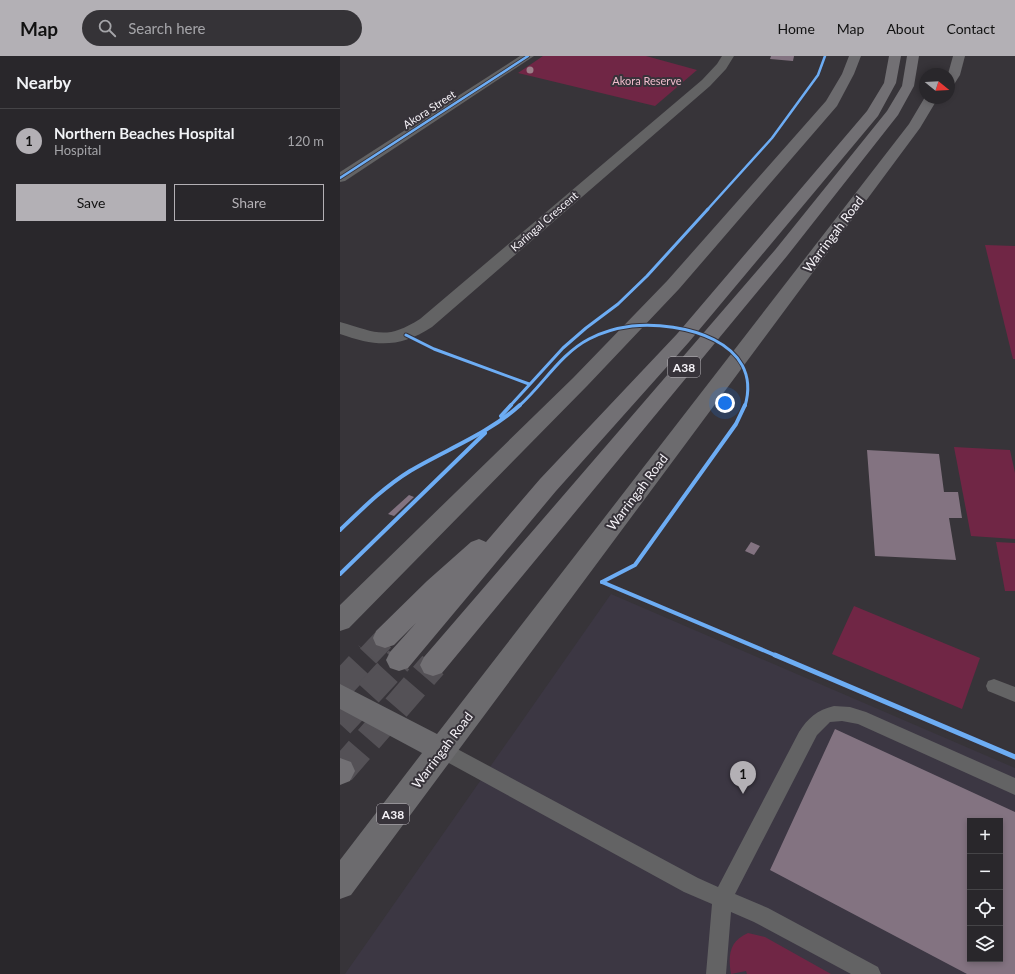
<!DOCTYPE html>
<meta charset="utf-8">
<style>
body{margin:0;font-family:Lato,sans-serif;background:#353337;color:#f1f3f6}
.controls{position:absolute;right:12px;bottom:12px;display:grid;overflow:hidden;border-radius:0px;box-shadow:0 2px 6px #0003}
.controls button{width:36px;height:36px;display:grid;place-items:center;padding:0;border:0;border-bottom:1px solid #454447;background:#29272b;color:#f1f3f6;font:20px sans-serif}
.compass{position:absolute;left:579px;top:12px;width:36px;height:36px;border-radius:50%;background:#29272b;box-shadow:0 2px 6px #0003;rotate:108deg}
.you{position:absolute;left:385px;top:347px;width:14px;height:14px;margin:-10px;border:3px solid #fff;border-radius:50%;background:#1a73e8;box-shadow:0 0 0 6px #1a73e833}
.badge{display:grid;place-items:center;width:26px;height:26px;border-radius:50%;background:#b3b0b5;color:#111;font-size:13px;font-weight:700}
.pin{position:absolute;translate:-50% -33px;filter:drop-shadow(0 1px 2px #0008)}
.pin::after{content:'';position:absolute;top:21px;width:14px;height:12px;background:inherit;clip-path:polygon(0 0,100% 0,50% 100%)}
.list{margin:0;padding:0;list-style:none}
h2{display:flex;justify-content:space-between;align-items:center;height:52px;margin:0;padding:0 16px;font-size:17px}
h2 small{font-size:13px;font-weight:400;color:#a5a5a9}
.list li{display:grid;grid-template-columns:26px 1fr auto;gap:12px;align-items:center;box-sizing:border-box;height:64px;padding:0 16px;border-top:1px solid #454447}
.list b{display:block;font-size:15px;white-space:nowrap}
.list p{margin:0;font-size:13px;white-space:nowrap;color:#a5a5a9}
.list em{font-size:13px;font-style:normal;color:#a5a5a9}
.actions{display:flex;gap:8px;padding:12px 16px}
.actions a{flex:1;padding:9px 0;border:1px solid #b3b0b5;border-radius:0px;text-align:center;font-size:14px;color:#b3b0b5}
.actions .main{background:#b3b0b5;color:#111}
.icon{flex:none;width:22px;height:22px;fill:none;stroke:currentColor;stroke-width:2;stroke-linecap:round;stroke-linejoin:round}
.map{position:relative;flex:none;width:675px;height:918px;overflow:hidden}
header{display:flex;align-items:center;gap:24px;box-sizing:border-box;height:56px;padding:0 20px;background:#b3b0b5;color:#111}
header strong{font-size:19px}
nav{display:flex;gap:22px;margin-inline-start:auto;font-size:14px}
.search{width:280px;height:36px;background:#353337;display:flex;align-items:center;gap:10px;box-sizing:border-box;padding:0 14px;border-radius:22px;color:#a5a5a9;font-size:15px}
main{display:flex}
aside{flex:1;background:#29272b}
.map>svg:first-child{display:block}
.built{fill:#3c3743;fill-rule:evenodd}
.green{fill:#702645}
.building{fill:#837381;fill-rule:evenodd}
.lines{fill:none;stroke-linecap:round;stroke-linejoin:round}
.highway-tunnel-far1{stroke:#545156;stroke-width:22;stroke-dasharray:22 11;stroke-linecap:butt}
.highway-tunnel{stroke:#545156;stroke-width:28;stroke-dasharray:28 14;stroke-linecap:butt}
.lane{fill:#636364;fill-rule:evenodd}
.street{fill:#636364;fill-rule:evenodd}
.primary{fill:#6c6b6e;fill-rule:evenodd}
.highway{fill:#727074;fill-rule:evenodd}
.cycleway-far3-casing{stroke:#37333a;stroke-width:4}
.cycleway-far2-casing{stroke:#37333a;stroke-width:5}
.cycleway-far1-casing{stroke:#37333a;stroke-width:6}
.cycleway-casing{stroke:#37333a;stroke-width:8}
.cycleway-far3{stroke:#6dadf4;stroke-width:2.5}
.cycleway-far2{stroke:#6dadf4;stroke-width:3}
.cycleway-far1{stroke:#6dadf4;stroke-width:4}
.cycleway{stroke:#6dadf4;stroke-width:5}
.tree{fill:#9c7f89}
.labels{text-anchor:middle;dominant-baseline:central;stroke-width:4;stroke-linejoin:round;paint-order:stroke}
.far-park-label{font-size:11px;fill:#efbccb;stroke:#37333a}
.far-street-label{font-size:11px;fill:#f6f3f8;stroke:#37333a}
.shield{fill:#37333a;stroke:#bdb9bf;stroke-width:1}
.shield-label{font-size:12px;font-weight:bold;fill:#f6f3f8}
.street-label{font-size:13px;fill:#f6f3f8;stroke:#37333a}
</style>
<header>
<strong>Map</strong>
<div class="search"><svg class="icon" aria-label="search" viewBox="0 0 24 24"><circle cx="10" cy="10" r="6"/><path d="M15 15l6 6"/></svg>Search here</div>
<nav><a>Home</a><a>Map</a><a>About</a><a>Contact</a></nav>
</header>
<main>
<aside>
<h2>Nearby<small></small></h2>
<ul class="list">
<li><span class="badge">1</span><div><b>Northern Beaches Hospital</b><p>Hospital</p></div><em>120 m</em></li>
</ul>
<div class="actions"><a class="main">Save</a><a>Share</a></div>
</aside>
<div class="map">
<svg width="675" height="918" viewBox="0 0 675 918">
<rect width="100%" height="100%" fill="#373439"/>
<path class="built" d="M 271,538 L 675,712 L 675,918 L 5,918 ZM 630,765 L 660,765 L 660,903 L 630,903 Z"/>
<g class="green">
<path d="M 203,0 L 306,0 L 357,14 L 315,50 L 178,17 Z"/>
<path d="M 645,189 L 675,190 L 675,303 L 673,303 Z"/>
<path d="M 614,391 L 670,394 L 675,417 L 675,483 L 631,480 Z"/>
<path d="M 656,486 L 675,487 L 675,535 L 665,535 Z"/>
<path d="M 514,550 L 640,602 L 622,653 L 492,598 Z"/>
<path d="M 408,877 L 425,881 L 491,918 L 407,918 L 406,915 L 391,918 C 388,900 389,885 408,877 Z"/>
</g>
<g class="building">
<path d="M 431,0 L 454,0 L 453,5 L 430,3 Z"/>
<path d="M 527,394 L 599,398 L 604,436 L 618,436 L 622,462 L 609,462 L 616,504 L 535,500 Z"/>
<path d="M 69,439 L 74,441 L 54,460 L 48,458 Z"/>
<path d="M 411,486 L 420,490 L 414,499 L 405,495 Z"/>
<path d="M 495,673 L 675,756 L 675,918 L 627,918 L 430,814 ZM 630,765 L 660,765 L 660,903 L 630,903 Z"/>
</g>
<g class="lines">
<path class="highway-tunnel-far1" d="M 28,600 L 45,582"/>
<g class="highway-tunnel">
<path d="M 0,630 L 29,599"/>
<path d="M 0,668 L 59,604"/>
<path d="M 1,715 L 93,609"/>
</g>
<g class="lane">
<path d="M 654,623 L 675,631 L 675,646 L 648,635 L 646,630 L 648,625 Z"/>
<path d="M 494,650 L 510,651 L 526,656 L 675,722 L 675,739 L 518,668 L 502,665 L 490,666 L 477,679 L 395,838 L 428,852 L 538,911 L 541,918 L 511,918 L 414,866 L 391,856 L 386,918 L 366,918 L 372,848 L 344,836 L 96,700 L 93,694 L 96,688 L 102,686 L 108,688 L 358,822 L 378,831 L 459,676 C 468,662 477,654 494,650 Z"/>
</g>
<g class="street">
<path d="M 180,0 L 194,0 L 5,125 L 0,126 L 0,116 Z"/>
<path d="M 382,0 L 394,0 L 386,13 L 370,30 L 92,271 C 59,292 37,291 0,278 L 0,266 C 36,276 45,285 80,263 L 362,24 L 377,8 Z"/>
</g>
<g class="primary">
<path d="M 509,0 L 521,0 L 514,18 L 497,50 L 339,233 L 247,330 L 9,572 L 0,575 L 0,549 L 233,322 L 327,225 L 486,45 L 502,18 Z"/>
<path d="M 613,0 L 625,0 L 620,19 L 613,30 L 609,31 L 608,18 Z"/>
<path d="M 585,41 L 598,42 L 580,72 L 11,839 L 0,843 L 0,804 L 82,697 L 0,653 L 0,628 L 97,678 L 569,68 Z"/>
</g>
<g class="highway">
<path d="M 549,0 L 561,0 L 556,27 L 538,60 L 349,286 L 216,435 L 68,612 L 59,615 L 50,612 L 46,604 L 50,596 L 76,567 L 54,589 L 45,592 L 36,589 L 33,582 L 36,575 L 87,525 L 131,486 L 139,483 L 146,486 L 200,423 L 337,278 L 527,55 L 544,27 Z"/>
<path d="M 567,0 L 579,0 L 574,30 L 558,59 L 447,200 L 102,617 L 93,620 L 84,617 L 80,609 L 84,601 L 435,194 L 547,55 L 562,30 Z"/>
<path d="M 0,702 L 11,706 L 15,715 L 10,725 L 0,729 Z"/>
</g>
<g class="cycleway-far3-casing">
<g id="cycleway-far3">
<path d="M 0,122 L 188,0"/>
<path d="M 367,154 L 432,82 L 478,19 L 485,0"/>
</g>
</g>
<g class="cycleway-far2-casing">
<g id="cycleway-far2">
<path d="M 66,279 L 94,293 L 189,328"/>
<path d="M 170,350 L 223,292 L 246,272 L 278,248 L 307,220 L 368,153"/>
<path d="M 179,350 C 203,329 220,298 249,283 C 262,276 277,272 292,270 C 341,265 424,285 405,350"/>
</g>
</g>
<g class="cycleway-far1-casing">
<g id="cycleway-far1">
<path d="M 161,360 L 171,349"/>
<path d="M 0,474 C 22,453 44,431 70,415 C 107,393 148,378 180,349"/>
<path d="M 0,518 L 145,377"/>
<path d="M 262,526 L 295,509 L 396,368 L 405,349"/>
<path d="M 262,526 L 437,600"/>
</g>
</g>
<g class="cycleway-casing">
<path id="cycleway" d="M 435,599 L 675,701"/>
</g>
<use href="#cycleway-far3" class="cycleway-far3"/>
<use href="#cycleway-far2" class="cycleway-far2"/>
<use href="#cycleway-far1" class="cycleway-far1"/>
<use href="#cycleway" class="cycleway"/>
</g>
<circle class="tree" cx="190" cy="14" r="3.5"/>
<g class="labels">
<g class="far-park-label">
<text x="307" y="24">Akora Reserve</text>
</g>
<g class="far-street-label">
<text transform="translate(89 53) rotate(-33)">Akora Street</text>
<text transform="translate(204 165) rotate(-41)">Karingal Crescent</text>
</g>
<g class="shield">
<rect x="328" y="301" width="32" height="20" rx="3"/>
<rect x="37" y="748" width="32" height="20" rx="3"/>
</g>
<g class="shield-label">
<text x="344" y="311">A38</text>
<text x="53" y="758">A38</text>
</g>
<g class="street-label">
<text transform="translate(493 178) rotate(-53)">Warringah Road</text>
<text transform="translate(297 436) rotate(-53)">Warringah Road</text>
<text transform="translate(102 694) rotate(-53)">Warringah Road</text>
</g>
</g>
</svg>
<div class="controls">
<button>+</button>
<button>−</button>
<button><svg class="icon" aria-label="locate" viewBox="0 0 24 24"><circle cx="12" cy="12" r="6"/><path d="M12 2v4M12 18v4M2 12h4M18 12h4"/></svg></button>
<button><svg class="icon" aria-label="layers" viewBox="0 0 24 24"><path d="M12 4l9 5-9 5-9-5zM3 14l9 5 9-5"/></svg></button>
</div>
<svg class="compass" viewBox="-18 -18 36 36"><path d="M0-13l5 13h-10z" fill="#e53935"/><path d="M0 13l5-13h-10z" fill="#a5a5a9"/></svg>
<div class="you"></div>
<div class="pin badge" style="left:403px;top:738px">1</div>
</div>
</main>
